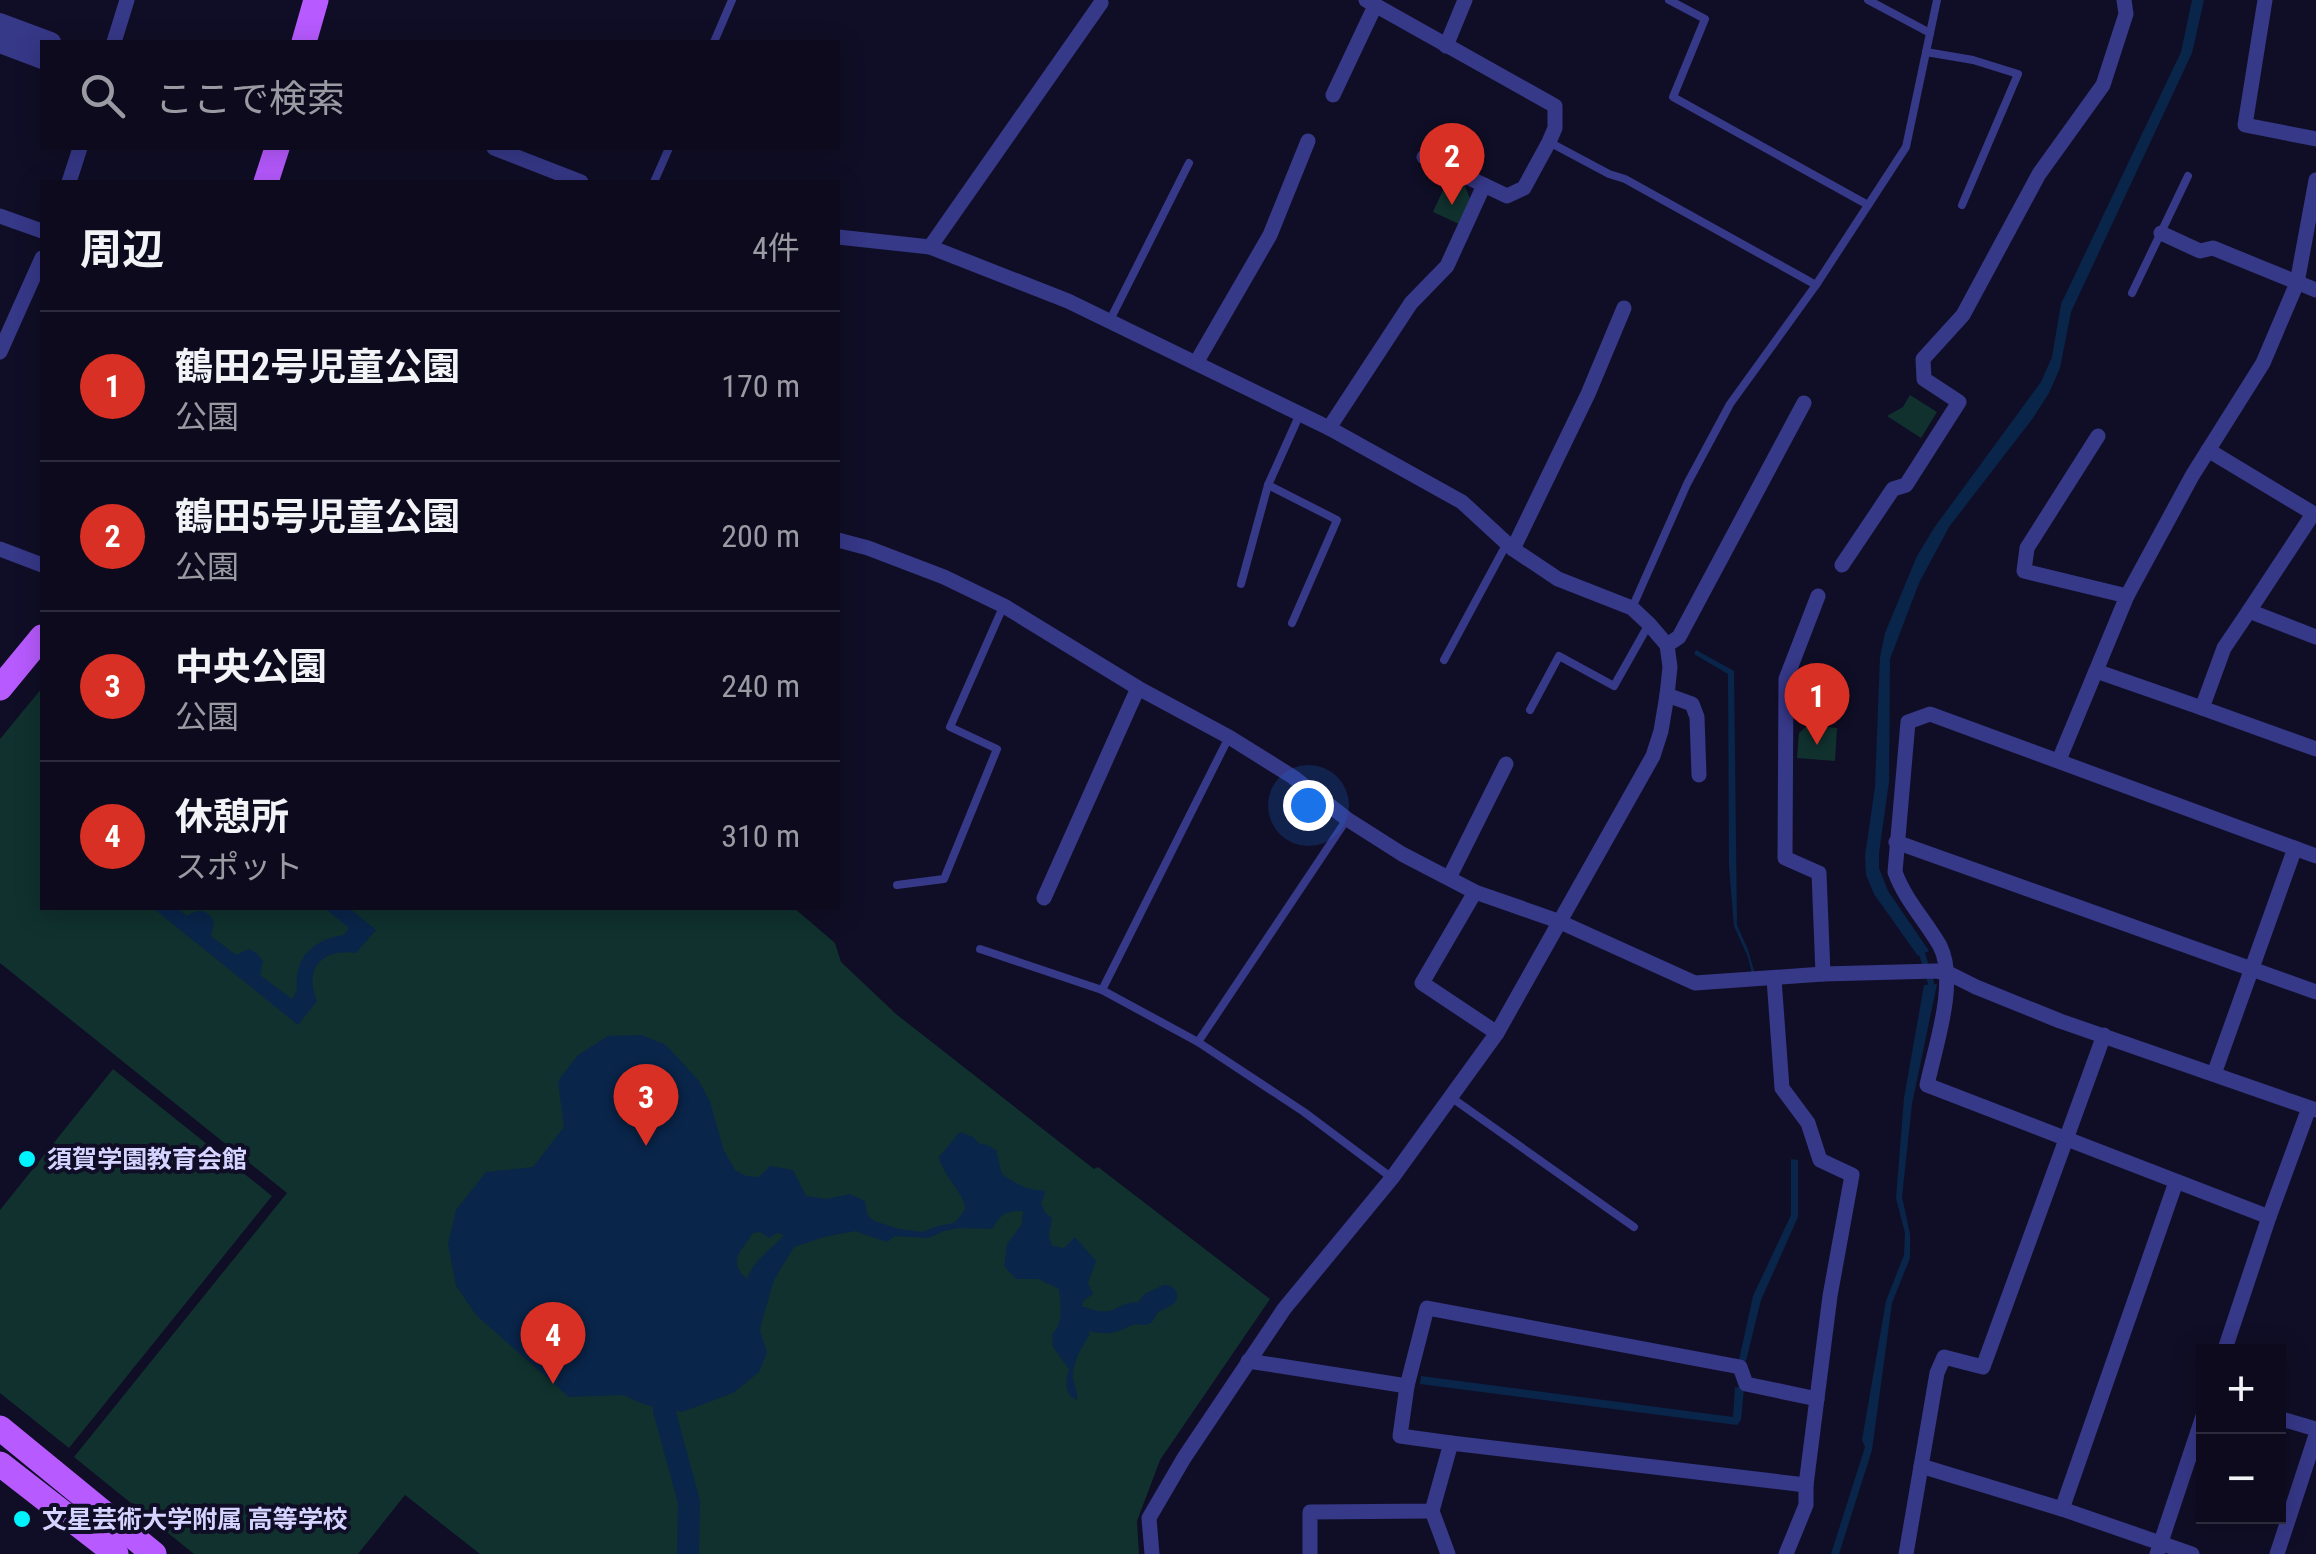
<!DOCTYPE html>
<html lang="ja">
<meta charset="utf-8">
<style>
body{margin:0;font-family:"Roboto Condensed","Noto Sans JP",sans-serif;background:#151325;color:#f1f3f6}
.controls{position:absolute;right:30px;bottom:30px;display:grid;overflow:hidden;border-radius:0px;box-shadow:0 5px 25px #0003}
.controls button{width:90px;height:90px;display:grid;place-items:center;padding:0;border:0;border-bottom:2px solid #2c2b3b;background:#0c0a1c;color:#f1f3f6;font:50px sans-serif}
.you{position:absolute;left:1308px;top:805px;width:35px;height:35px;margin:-25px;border:8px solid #fff;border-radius:50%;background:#1a73e8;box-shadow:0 0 0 15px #1a73e833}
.badge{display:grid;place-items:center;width:65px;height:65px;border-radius:50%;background:#d93025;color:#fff;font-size:32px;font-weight:700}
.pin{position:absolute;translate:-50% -82px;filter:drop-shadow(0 2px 5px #0008)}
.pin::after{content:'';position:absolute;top:52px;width:35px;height:30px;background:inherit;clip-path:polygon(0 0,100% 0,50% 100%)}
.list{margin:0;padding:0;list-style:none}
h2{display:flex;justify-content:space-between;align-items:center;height:130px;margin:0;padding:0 40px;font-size:42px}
h2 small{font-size:32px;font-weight:400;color:#9a9aa3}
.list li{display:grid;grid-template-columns:65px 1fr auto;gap:30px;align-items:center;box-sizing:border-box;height:150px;padding:0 40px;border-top:2px solid #2c2b3b}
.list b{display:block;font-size:38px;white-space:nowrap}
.list p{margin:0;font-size:32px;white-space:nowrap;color:#9a9aa3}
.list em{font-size:32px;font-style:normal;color:#9a9aa3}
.icon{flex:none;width:55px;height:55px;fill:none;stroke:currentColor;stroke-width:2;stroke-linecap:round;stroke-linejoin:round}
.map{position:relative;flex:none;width:2316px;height:1554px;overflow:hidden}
.search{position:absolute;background:#0c0a1c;box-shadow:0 5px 25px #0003;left:40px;top:40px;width:800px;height:110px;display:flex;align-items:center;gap:25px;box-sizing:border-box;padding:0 35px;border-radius:0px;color:#9a9aa3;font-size:38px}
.panel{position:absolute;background:#0c0a1c;box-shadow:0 5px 25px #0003;left:40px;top:180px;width:800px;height:730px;border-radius:0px}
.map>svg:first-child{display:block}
.green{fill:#10312e}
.water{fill:#09254a;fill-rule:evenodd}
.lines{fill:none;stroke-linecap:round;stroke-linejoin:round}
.stream{stroke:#09254a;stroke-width:6}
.canal{stroke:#09254a;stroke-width:22}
.service{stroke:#363888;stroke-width:8}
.minor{stroke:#363888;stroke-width:15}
.tertiary{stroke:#363888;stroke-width:20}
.primary{stroke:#b75aff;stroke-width:25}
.poi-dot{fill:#00f4fe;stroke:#100e26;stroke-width:4}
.labels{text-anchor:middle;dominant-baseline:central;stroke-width:8;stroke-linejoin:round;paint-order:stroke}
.poi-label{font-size:25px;font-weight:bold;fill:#d5d3ff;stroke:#100e26;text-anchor:start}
</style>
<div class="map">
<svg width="2316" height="1554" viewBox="0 0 2316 1554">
<rect width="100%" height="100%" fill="#100e26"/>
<g class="green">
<path d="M 1449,177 L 1465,186 L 1470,199 L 1459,224 L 1433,212 Z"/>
<path d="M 1910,395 L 1937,412 L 1921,438 L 1887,416 L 1903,407 Z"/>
<path d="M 42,688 L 42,908 L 794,908 L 835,943 L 841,962 L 896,1014 L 1094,1169 L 1098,1167 L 1270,1299 L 1160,1460 L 1137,1521 L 1139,1554 L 480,1554 L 405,1495 L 358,1554 L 194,1554 L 74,1457 L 287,1193 L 0,963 L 0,739 Z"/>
<path d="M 1808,725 L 1837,728 L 1835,761 L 1797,758 L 1799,733 Z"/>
<path d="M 113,1069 L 272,1196 L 69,1448 L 0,1393 L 0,1210 Z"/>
</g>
<g class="water">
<path d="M 2192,0 L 2204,0 L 2192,53 L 2071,312 L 2060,368 L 2049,393 L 2033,418 L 1949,527 L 1919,583 L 1890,659 L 1889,782 L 1879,853 L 1879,868 L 1888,891 L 1929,951 L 1918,956 L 1874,894 L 1866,875 L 1865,856 L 1875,787 L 1880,657 L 1885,633 L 1917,556 L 1934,528 L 2041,382 L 2052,357 L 2061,304 L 2181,52 Z"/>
<path d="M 1696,650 L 1734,671 L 1737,925 L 1748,950 L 1755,974 L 1752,974 L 1748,957 L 1734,926 L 1729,866 L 1728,674 L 1694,654 Z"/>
<path d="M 153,908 L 176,908 L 187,916 C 198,908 208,909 214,922 L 211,936 L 236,955 L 249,949 L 257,953 L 263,961 L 260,975 L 292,999 C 299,990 296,987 297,976 C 300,950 320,939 344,935 L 349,928 L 324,908 L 349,908 L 376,930 L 356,953 C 323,948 303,968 317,1001 L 298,1025 Z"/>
<path d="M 1937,984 L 1912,1104 L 1902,1197 L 1910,1234 L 1910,1258 L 1892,1303 L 1872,1450 L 1839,1554 L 1831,1554 L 1865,1447 L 1862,1440 L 1886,1301 L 1904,1255 L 1905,1233 L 1896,1198 L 1904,1098 L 1924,985 Z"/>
<path d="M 642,1035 L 666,1045 L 699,1081 L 710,1102 L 724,1151 L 735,1170 L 746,1176 L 759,1177 L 770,1166 L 793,1170 L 806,1196 L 827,1199 L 850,1194 L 865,1201 L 867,1214 L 874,1221 L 899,1229 L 922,1232 L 938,1226 L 954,1223 C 956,1222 964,1211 965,1210 C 968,1198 941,1173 939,1157 L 960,1132 L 973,1137 L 980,1144 L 987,1145 L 996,1150 L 1002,1174 C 1017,1185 1028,1190 1046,1191 L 1041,1203 L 1045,1213 L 1052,1218 L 1049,1235 L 1052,1246 L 1064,1248 L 1075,1237 L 1096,1261 L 1088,1283 L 1093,1294 L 1083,1301 L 1082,1318 L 1090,1334 C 1082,1347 1074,1359 1073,1375 C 1073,1384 1078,1390 1077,1400 C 1063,1394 1066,1381 1069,1369 L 1053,1347 L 1052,1334 C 1065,1322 1060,1305 1059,1289 L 1038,1279 L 1016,1279 L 1004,1266 L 1007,1244 L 1022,1224 L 1023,1211 C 1005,1210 1000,1215 992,1229 L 960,1228 L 944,1231 L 928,1238 L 895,1236 L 887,1242 L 855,1231 L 824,1237 L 794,1247 L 774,1280 L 763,1317 L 760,1331 L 767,1352 L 759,1372 L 733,1393 L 682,1412 L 646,1405 L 623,1395 L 569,1397 L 476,1315 L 456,1286 L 448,1244 L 456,1210 L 486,1172 L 533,1167 L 564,1127 L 558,1081 L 578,1055 L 608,1036 ZM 760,1232 L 769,1238 L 777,1233 L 784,1235 C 772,1249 752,1261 747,1279 C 726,1261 743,1249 753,1233 Z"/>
<path d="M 1791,1159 L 1798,1160 L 1798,1217 L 1761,1300 L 1746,1361 L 1739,1360 L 1753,1296 L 1791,1215 Z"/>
<path d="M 1421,1376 L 1733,1417 L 1735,1387 L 1744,1388 L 1741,1420 L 1737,1425 L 1420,1384 Z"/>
</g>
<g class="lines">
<path class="stream" d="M 1920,947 L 1931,983 L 1929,993"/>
<g class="canal">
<path d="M 1083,1318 C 1090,1321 1102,1323 1110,1322 C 1125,1319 1124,1311 1144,1314 L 1151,1303 L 1166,1296"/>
<path d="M 664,1410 L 689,1502 L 688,1554"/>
</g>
<g class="service">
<path d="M 1669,0 L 1705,19 L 1673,97 L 1868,205"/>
<path d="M 1868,0 L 1930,33"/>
<path d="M 714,42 L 732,0"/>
<path d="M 1926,52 L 1973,60 L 2018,74 L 1962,205"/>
<path d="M 1549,142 L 1609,174 L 1625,179 L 1816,285"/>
<path d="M 654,182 L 669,148"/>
<path d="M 2132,293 L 2188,176"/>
<path d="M 1110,320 L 1189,163"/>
<path d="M 1241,584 L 1268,485"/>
<path d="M 1632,608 L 1687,484 L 1730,404 L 1816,285 L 1906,147 L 1937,0"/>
<path d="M 1292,623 L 1337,520 L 1268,485 L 1299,416"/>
<path d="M 1444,660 L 1506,545"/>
<path d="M 1530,710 L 1559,656 L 1614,686 L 1649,624"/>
<path d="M 897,885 L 944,879 L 997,749 L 950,727 L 1003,607"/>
<path d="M 980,949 L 1102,990 L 1198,1042 L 1304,1112 L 1392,1178"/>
<path d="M 1102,990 L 1229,737"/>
<path d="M 1198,1042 L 1347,819"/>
<path d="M 1452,1098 L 1634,1227"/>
</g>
<g class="minor">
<path d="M 2265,0 L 2245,125 L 2316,139"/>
<path d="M 114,42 L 127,0"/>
<path d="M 1446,46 L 1465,0"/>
<path d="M 1333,95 L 1375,6"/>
<path d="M 494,148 L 581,182"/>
<path d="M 1424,157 L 1484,185"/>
<path d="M 69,182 L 80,148"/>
<path d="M 0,216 L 42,231"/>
<path d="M 2161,233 L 2200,251 L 2213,248 L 2316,290"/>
<path d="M 838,237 L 930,247 L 1068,301 L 1329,428 L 1462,502 L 1513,549 L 1558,579 L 1632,608 L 1649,624 L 1667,645 L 1670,667 L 1667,695 L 1661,731 L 1653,756 L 1497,1033 L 1392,1178 L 1284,1309 L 1184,1458 L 1149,1518 L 1152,1554"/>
<path d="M 930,247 L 1101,3"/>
<path d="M 0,352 L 42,258"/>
<path d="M 1196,363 L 1270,235 L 1308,141"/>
<path d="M 1329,428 L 1411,303 L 1447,266 L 1484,185 L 1507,196 L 1524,188 L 1549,142 L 1555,128 L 1555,106 L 1366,0"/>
<path d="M 2098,436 L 2027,548 L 2024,571 L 2127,596"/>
<path d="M 2208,450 L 2316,515"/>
<path d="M 2313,514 L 2249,611 L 2316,637"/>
<path d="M 838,540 L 868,548 L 944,577 L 1004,606 L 1138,688 L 1229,737 L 1293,777 L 1347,819 L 1402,854 L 1475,892 L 1558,921 L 1695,983 L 1823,974 L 1936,971 L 1948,973 L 1976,987 L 2060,1021 L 2316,1110"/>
<path d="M 0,549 L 42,565"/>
<path d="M 1513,549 L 1588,394 L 1624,308"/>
<path d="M 1842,565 L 1893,489 L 1906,485 L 1959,402 L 1924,379 L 1923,359 L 1963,315 L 2039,174 L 2103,85 L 2126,14 L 2124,0"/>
<path d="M 1818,596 L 1786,679 L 1785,858 L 1819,873 L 1823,974"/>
<path d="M 2249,611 L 2224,648 L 2202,708 L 2316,749"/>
<path d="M 1667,645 L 1679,637 L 1804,403"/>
<path d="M 2096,671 L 2202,708"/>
<path d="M 1667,695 L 1692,704 L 1697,717 L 1699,775"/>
<path d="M 2059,760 L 2127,596 L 2192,476 L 2263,363 L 2297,283 L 2316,180"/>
<path d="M 1896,842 L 2316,992"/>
<path d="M 1449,878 L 1506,764"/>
<path d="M 1475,892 L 1422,983 L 1497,1033"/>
<path d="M 1044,898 L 1138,688"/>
<path d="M 1774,979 L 1782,1088 L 1808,1123 L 1820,1160 L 1852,1175 L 1830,1296 L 1806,1485 L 1806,1505 L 1786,1554"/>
<path d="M 2214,1074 L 2295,848"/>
<path d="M 2176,1182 L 2062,1509 L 2192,1554"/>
<path d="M 2269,1217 L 2309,1108"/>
<path d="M 2224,1352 L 2269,1217 L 1927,1085 C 1935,1047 1958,982 1940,946 C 1926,921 1905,900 1895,872 L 1908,722 L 1930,714 L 2316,856"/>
<path d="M 1248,1361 L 1407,1386 L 1427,1308 L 1740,1367 L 1746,1384 L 1817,1399"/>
<path d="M 1407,1386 L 1400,1436 L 1451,1443"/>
<path d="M 2278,1418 L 2316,1429"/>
<path d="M 1921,1466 L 2062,1509"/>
<path d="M 1432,1511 L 1448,1554"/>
<path d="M 1310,1554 L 1310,1512 L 1432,1511 L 1451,1443 L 1806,1485"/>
<path d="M 1906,1554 L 1937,1373 L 1944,1357 L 1983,1367 L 2104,1035"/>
<path d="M 2157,1554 L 2204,1413"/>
<path d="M 2277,1554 L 2316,1435"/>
</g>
<g class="tertiary">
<path d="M 0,23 L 51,42"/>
<path d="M 0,43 L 42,59"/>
</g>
<g class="primary">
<path d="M 304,42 L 316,0"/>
<path d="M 266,182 L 277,148"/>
<path d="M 0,688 L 42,637"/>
<path d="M 0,1428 L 154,1554"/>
<path d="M 0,1464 L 116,1554"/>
</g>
</g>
<g class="poi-dot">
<circle cx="27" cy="1159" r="10"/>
<circle cx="22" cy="1519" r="10"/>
</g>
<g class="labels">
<g class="poi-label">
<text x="47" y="1159">須賀学園教育会館</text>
<text x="42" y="1519">文星芸術大学附属 高等学校</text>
</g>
</g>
</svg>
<div class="controls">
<button>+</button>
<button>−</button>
</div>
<div class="you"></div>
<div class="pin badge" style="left:1817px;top:745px">1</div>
<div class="pin badge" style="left:1452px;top:205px">2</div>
<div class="pin badge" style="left:646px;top:1146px">3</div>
<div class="pin badge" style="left:553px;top:1384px">4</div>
<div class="search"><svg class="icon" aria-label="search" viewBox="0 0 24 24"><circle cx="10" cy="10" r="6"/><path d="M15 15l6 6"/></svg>ここで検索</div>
<section class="panel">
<h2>周辺<small>4件</small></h2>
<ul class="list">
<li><span class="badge">1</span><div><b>鶴田2号児童公園</b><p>公園</p></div><em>170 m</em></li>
<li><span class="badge">2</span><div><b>鶴田5号児童公園</b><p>公園</p></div><em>200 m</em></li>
<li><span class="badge">3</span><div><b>中央公園</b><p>公園</p></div><em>240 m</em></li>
<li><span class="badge">4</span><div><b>休憩所</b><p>スポット</p></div><em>310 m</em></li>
</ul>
</section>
</div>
